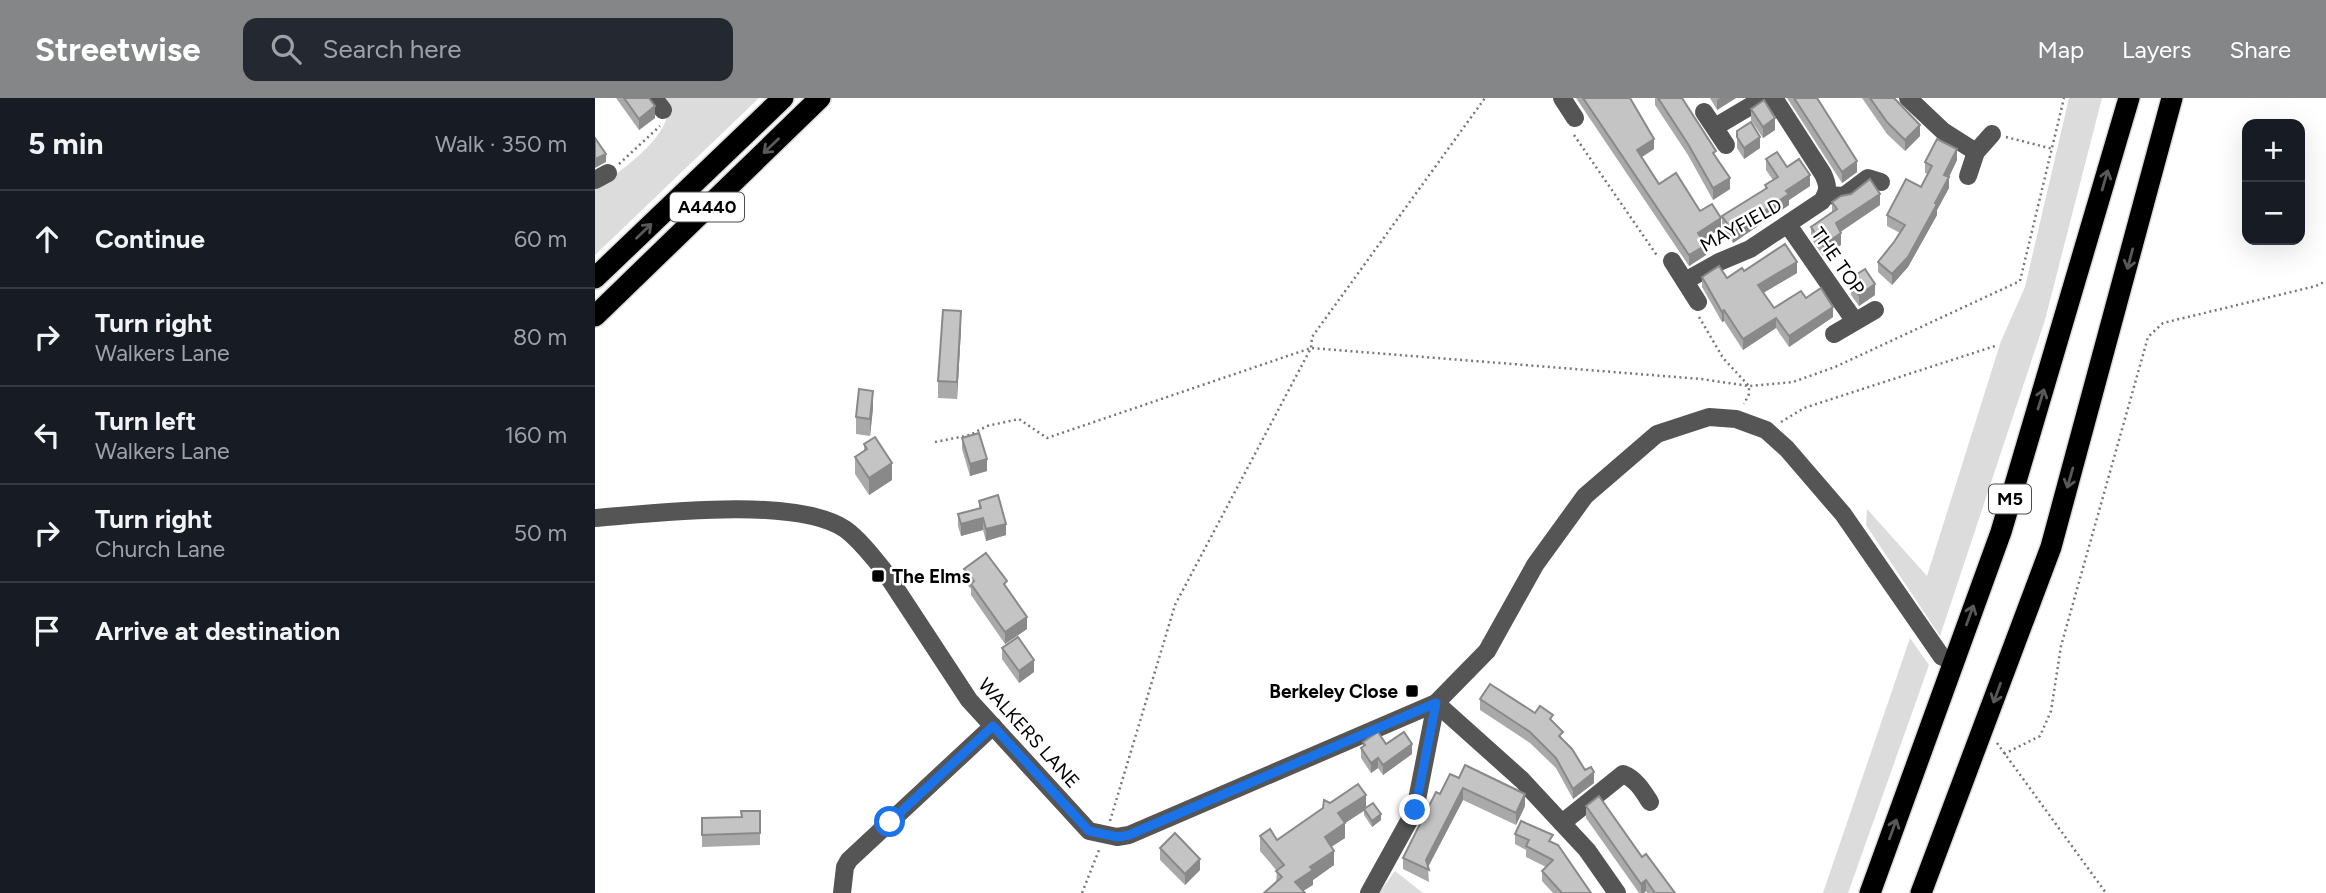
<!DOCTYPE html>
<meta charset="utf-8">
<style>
body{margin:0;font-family:Figtree,sans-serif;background:#242831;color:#f1f3f6}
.controls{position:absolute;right:21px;top:21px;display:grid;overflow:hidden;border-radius:14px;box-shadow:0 7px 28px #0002}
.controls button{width:63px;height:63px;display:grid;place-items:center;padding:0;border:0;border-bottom:2px solid #363941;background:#171b24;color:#f1f3f6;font:35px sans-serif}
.stop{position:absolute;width:21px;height:21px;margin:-16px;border:5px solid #1a73e8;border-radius:50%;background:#fff}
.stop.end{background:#1a73e8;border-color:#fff;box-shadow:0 2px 7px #0008}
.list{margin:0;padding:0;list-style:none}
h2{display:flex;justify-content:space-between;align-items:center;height:91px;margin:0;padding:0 28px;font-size:30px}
h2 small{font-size:23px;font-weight:400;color:#9ea1a6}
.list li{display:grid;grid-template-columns:46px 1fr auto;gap:21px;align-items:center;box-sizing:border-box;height:98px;padding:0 28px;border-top:2px solid #363941}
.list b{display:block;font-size:26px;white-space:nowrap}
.list p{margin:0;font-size:23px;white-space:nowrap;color:#9ea1a6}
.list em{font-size:23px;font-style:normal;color:#9ea1a6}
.icon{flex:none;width:38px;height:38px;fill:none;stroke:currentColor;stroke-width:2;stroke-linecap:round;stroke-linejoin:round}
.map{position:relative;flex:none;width:1731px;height:795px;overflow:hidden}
header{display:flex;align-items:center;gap:42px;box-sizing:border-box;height:98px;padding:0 35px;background:#858687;color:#fff}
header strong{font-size:33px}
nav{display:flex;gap:38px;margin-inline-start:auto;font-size:24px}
.search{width:490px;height:63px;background:#242831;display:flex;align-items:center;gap:18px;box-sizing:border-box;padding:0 24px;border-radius:14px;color:#9ea1a6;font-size:26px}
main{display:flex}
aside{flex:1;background:#171b24}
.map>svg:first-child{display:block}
.green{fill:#dcdcdc}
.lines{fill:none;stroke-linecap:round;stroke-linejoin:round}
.highway-casing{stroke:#dbdbdb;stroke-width:24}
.path{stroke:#777;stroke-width:2.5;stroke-dasharray:2 3.5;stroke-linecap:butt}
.minor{stroke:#555;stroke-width:18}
.highway{stroke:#000;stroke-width:21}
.wall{fill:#a9a9a9}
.shaded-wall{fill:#898989}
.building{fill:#c4c4c4;stroke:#898989;stroke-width:2}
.oneway{stroke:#595959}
.route{stroke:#1a73e8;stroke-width:9}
.poi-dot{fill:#000;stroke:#fff;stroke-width:2.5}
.labels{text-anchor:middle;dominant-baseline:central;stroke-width:5;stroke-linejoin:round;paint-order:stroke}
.shield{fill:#fff;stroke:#4c4c4c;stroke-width:2}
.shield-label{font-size:18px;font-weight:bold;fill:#000}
.street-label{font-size:19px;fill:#000;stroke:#fff}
.poi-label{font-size:19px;font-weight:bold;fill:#000;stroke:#fff;text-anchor:start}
</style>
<header>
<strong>Streetwise</strong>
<div class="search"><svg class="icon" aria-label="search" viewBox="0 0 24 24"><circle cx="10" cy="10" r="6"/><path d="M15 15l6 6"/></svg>Search here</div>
<nav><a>Map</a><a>Layers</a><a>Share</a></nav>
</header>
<main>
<aside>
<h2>5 min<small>Walk · 350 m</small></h2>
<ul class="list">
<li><svg class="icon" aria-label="ahead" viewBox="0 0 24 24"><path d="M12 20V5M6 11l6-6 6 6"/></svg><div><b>Continue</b></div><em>60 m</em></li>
<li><svg class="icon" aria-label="right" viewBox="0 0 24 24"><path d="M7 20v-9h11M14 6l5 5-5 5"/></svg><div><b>Turn right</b><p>Walkers Lane</p></div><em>80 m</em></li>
<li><svg class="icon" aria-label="left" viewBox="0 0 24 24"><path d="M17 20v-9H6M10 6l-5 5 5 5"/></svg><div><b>Turn left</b><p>Walkers Lane</p></div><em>160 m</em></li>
<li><svg class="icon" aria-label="right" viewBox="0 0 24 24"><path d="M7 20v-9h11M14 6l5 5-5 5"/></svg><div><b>Turn right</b><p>Church Lane</p></div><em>50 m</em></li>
<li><svg class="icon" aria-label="arrive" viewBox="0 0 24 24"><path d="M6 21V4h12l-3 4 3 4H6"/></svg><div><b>Arrive at destination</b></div></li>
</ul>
</aside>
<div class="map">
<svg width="1731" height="795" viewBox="0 0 1731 795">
<rect width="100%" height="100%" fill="#fff"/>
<g class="green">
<path d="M 62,0 L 164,0 L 0,157 L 0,91 C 24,74 64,47 72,19 Z"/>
<path d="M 1474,0 L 1507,0 L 1450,222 L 1345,538 L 1271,427 L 1272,411 L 1332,478 L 1406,243 L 1430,189 Z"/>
<path d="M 1315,540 L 1334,567 L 1253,795 L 1228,795 Z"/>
<path d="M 800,773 L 828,795 L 784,795 Z"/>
</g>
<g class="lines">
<g class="highway-casing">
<g id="highway">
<path d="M 0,180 L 188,0"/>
<path d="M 0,218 L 225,0"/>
<path d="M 1275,795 L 1406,434 L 1534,0"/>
<path d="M 1326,795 L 1456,449 L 1577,0"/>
</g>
</g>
<g class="path">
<path d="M 979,37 L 1063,159"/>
<path d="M 1411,39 L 1458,51"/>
<path d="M 24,66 L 65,28"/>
<path d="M 1104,219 L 1128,260 L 1154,288 L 1154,296 L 1149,306"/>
<path d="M 1186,324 L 1209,310 L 1400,248"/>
<path d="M 340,344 L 375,337 L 392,328 L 424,321 L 452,340 L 716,250 L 1106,281 L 1154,288 L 1198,284 L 1240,269 L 1425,183 L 1469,0"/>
<path d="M 1402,645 L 1511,795"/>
<path d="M 1409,656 L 1445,638 L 1456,613 L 1466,548 L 1553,239 L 1568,225 L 1721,188 L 1731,183"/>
<path d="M 515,723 L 580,507 L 716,250 L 717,239 L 890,0"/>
<path d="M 487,795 L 504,752"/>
</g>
<g class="minor">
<path d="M 59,0 L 68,12"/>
<path d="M 967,0 L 980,20"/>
<path d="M 1313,0 L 1348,33 L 1381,54"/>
<path d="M 1109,14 L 1131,47"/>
<path d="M 1120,29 L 1169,0"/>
<path d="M 1373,78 L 1381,54 L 1397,36"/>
<path d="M 0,82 L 13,75"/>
<path d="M 1231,97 L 1249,98 L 1273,80 L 1286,84"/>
<path d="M 1193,127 L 1259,222"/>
<path d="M 1077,163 L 1103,204"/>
<path d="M 1090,183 L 1124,164 L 1155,151 L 1227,103 C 1234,92 1233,87 1228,76 L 1179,0"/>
<path d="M 1239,236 L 1280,212"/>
<path d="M 0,420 C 60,415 200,398 250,431 C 265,442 278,459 290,474 L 374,602 L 494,733 L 522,739 L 534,737 L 841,605 L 892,553 L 940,467 L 990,398 L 1062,336 L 1114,319 L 1141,321 L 1171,332 L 1192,351 L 1248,416 L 1347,559"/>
<path d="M 841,605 L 927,682 L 992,752 L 1022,795"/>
<path d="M 967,725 L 1028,676 C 1041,681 1048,693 1055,704"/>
<path d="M 247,795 L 250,769 L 254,762 L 398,628"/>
<path d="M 774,795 L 820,712 L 841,605"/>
</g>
<use href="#highway" class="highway"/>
</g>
<g class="wall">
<path d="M 21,0 L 54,0 L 60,20 L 44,32 Z"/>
<path d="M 981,0 L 1035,0 L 1059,51 L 1047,59 L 1064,86 L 1105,113 L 1126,130 L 1108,142 L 1111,157 L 1094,168 Z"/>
<path d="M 1060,0 L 1087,0 L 1121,59 L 1135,91 L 1118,102 L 1093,57 L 1060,7 Z"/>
<path d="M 1115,0 L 1141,0 L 1122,12 Z"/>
<path d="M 1192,0 L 1222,0 L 1262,74 L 1247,85 Z"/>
<path d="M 1267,0 L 1299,0 L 1325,38 L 1310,53 L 1292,36 Z"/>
<path d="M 1156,11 L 1180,32 L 1168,40 L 1156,22 Z"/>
<path d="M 1142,33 L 1165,50 L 1149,61 L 1142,50 Z"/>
<path d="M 1171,61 L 1192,69 L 1215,88 L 1194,102 L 1194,107 L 1138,145 L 1127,129 L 1127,118 L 1170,91 L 1170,87 L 1178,82 L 1171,72 Z"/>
<path d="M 1362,62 L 1354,79 L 1354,90 L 1342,112 L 1342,117 L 1313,169 L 1297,187 L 1283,174 L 1283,164 L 1299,144 L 1305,135 L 1292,128 L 1292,117 L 1326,89 L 1333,76 L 1330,75 L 1330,64 Z"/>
<path d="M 1256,96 L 1285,107 L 1245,134 L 1246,147 L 1228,158 L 1216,140 L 1216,129 L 1237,114 L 1237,104 Z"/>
<path d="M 1149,173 L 1202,175 L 1168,195 L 1179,210 L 1211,200 L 1238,219 L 1194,249 L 1181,230 L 1148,252 L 1129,223 L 1127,224 L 1107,189 L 1107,179 L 1132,180 Z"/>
<path d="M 1259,178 L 1280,197 L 1264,208 L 1256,197 L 1256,186 L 1259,183 Z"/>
<path d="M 366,230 L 362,301 L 343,300 L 343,283 Z"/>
<path d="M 278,310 L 275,338 L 261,336 L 261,319 Z"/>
<path d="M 367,340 L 392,373 L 375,378 L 367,351 Z"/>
<path d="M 269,346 L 297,382 L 274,397 L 260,376 L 260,359 L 269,354 Z"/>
<path d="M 384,403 L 411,437 L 391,443 L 388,432 L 366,438 L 363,428 L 363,416 L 384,410 Z"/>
<path d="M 369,471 L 412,491 L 432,531 L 410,546 L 376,497 L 376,491 L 369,483 Z"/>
<path d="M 407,550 L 439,574 L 424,585 L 407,561 Z"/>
<path d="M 885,601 L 940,615 L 958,624 L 968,642 L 999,685 L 978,701 L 961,670 L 935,645 L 885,612 Z"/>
<path d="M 768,644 L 791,646 L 817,656 L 788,677 L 783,670 L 776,675 L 766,660 L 766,650 L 768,648 Z"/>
<path d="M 864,680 L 930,708 L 921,727 L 868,702 L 833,769 L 834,784 L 808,771 L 808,760 L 845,696 Z"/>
<path d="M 735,705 L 771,710 L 786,722 L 777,729 L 769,717 L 769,713 L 750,725 L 750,740 L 736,749 L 739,767 L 718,782 L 718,787 L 681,784 L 682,773 L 665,753 L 665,738 L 682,742 Z"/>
<path d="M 991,708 L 1047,759 L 1080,795 L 1052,795 L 1051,793 L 1049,795 L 1044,795 L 991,720 Z"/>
<path d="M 165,713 L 165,747 L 107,749 L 107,720 L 146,719 Z"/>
<path d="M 920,736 L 958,745 L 996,795 L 958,795 L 947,783 L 947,773 L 951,769 L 931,759 L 931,752 L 920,746 Z"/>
<path d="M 565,750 L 605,772 L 590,787 L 565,762 Z"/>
</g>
<g class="shaded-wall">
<path d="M 1125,0 L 1141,0 L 1122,12 L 1122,2 Z"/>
<path d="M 60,8 L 60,20 L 44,32 L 44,21 Z"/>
<path d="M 1180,20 L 1180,32 L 1168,40 L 1168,29 Z"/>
<path d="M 1325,27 L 1325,38 L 1310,53 L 1310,42 Z"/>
<path d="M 1165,39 L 1165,50 L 1149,61 L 1149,50 Z"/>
<path d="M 1059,41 L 1059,51 L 1042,62 L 1042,52 Z"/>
<path d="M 1362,51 L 1362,62 L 1351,85 L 1354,79 L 1354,90 L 1342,112 L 1342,117 L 1313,169 L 1297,187 L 1297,176 L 1340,105 L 1349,77 Z"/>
<path d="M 11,56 L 11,64 L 0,70 L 0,61 Z"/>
<path d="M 1262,63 L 1262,74 L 1247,85 L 1247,74 Z"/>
<path d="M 1215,77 L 1215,88 L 1194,102 L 1194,107 L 1138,145 L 1138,134 L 1191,93 Z"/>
<path d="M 1135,80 L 1135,91 L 1118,102 L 1118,90 Z"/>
<path d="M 1285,96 L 1285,107 L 1241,137 L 1241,125 Z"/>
<path d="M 1126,120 L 1126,130 L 1103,146 L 1103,135 Z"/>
<path d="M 1246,135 L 1246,147 L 1228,158 L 1228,147 Z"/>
<path d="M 1111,147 L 1111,157 L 1094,168 L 1094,157 Z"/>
<path d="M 1202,164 L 1202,175 L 1163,198 L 1163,187 Z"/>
<path d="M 1280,186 L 1280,197 L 1264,208 L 1264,197 Z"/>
<path d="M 1238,209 L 1238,219 L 1194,249 L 1194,238 Z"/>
<path d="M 1129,212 L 1129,223 L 1127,224 L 1127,214 Z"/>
<path d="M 366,213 L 366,230 L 362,301 L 362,284 Z"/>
<path d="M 1181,220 L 1181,230 L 1148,252 L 1148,241 Z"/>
<path d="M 278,293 L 278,310 L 275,338 L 275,321 Z"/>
<path d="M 392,361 L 392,373 L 375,378 L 375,366 Z"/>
<path d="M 297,365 L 297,382 L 274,397 L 274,380 Z"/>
<path d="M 388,420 L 388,432 L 366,438 L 366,426 Z"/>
<path d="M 411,426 L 411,437 L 391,443 L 391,431 Z"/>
<path d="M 432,519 L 432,531 L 410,546 L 410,534 Z"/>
<path d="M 439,562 L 439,574 L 424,585 L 424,573 Z"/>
<path d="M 817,646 L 817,656 L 788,677 L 788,667 Z"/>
<path d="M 783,660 L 783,670 L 776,675 L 776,665 Z"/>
<path d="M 999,674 L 999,685 L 978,701 L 978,691 Z"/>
<path d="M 868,690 L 868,702 L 832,771 L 831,762 Z"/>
<path d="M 930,696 L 930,708 L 921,727 L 921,715 Z"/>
<path d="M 771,697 L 771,711 L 743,730 L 743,715 Z"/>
<path d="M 786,716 L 786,722 L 777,729 L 777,723 Z"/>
<path d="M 750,725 L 750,740 L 730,753 L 730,739 Z"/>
<path d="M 739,753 L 739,767 L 718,782 L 718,787 L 705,795 L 700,784 L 715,769 Z"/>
<path d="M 605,761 L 605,772 L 590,787 L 590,776 Z"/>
<path d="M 1051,782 L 1051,793 L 1049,795 L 1046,795 L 1046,786 Z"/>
</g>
<g class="building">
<path d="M 29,0 L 54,0 L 60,8 L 44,21 Z"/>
<path d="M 988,0 L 1035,0 L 1059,41 L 1042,52 L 1064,86 L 1081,75 L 1105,113 L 1117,106 L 1126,120 L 1103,135 L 1111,147 L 1094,157 Z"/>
<path d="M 1063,0 L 1087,0 L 1121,53 L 1118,55 L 1135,80 L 1118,90 L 1093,46 Z"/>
<path d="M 1199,0 L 1222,0 L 1262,63 L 1247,74 Z"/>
<path d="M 1275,0 L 1299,0 L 1325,27 L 1310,42 L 1292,24 Z"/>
<path d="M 1169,2 L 1180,20 L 1168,29 L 1156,11 Z"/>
<path d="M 1156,24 L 1165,39 L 1149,50 L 1142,39 L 1142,33 Z"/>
<path d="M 0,40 L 11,56 L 0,61 Z"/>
<path d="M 1342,41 L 1362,51 L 1349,77 L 1354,79 L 1340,105 L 1342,106 L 1313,159 L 1297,176 L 1283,164 L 1299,144 L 1310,127 L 1292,117 L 1311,81 L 1326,89 L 1337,68 L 1330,64 Z"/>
<path d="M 1182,54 L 1192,69 L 1204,61 L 1215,77 L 1191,93 L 1194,96 L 1138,134 L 1127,118 L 1172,90 L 1170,87 L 1183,79 L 1171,61 Z"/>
<path d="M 1275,81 L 1285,96 L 1241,125 L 1246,135 L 1228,147 L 1216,129 L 1242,111 L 1237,104 L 1246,98 L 1256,96 Z"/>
<path d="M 1190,146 L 1202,164 L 1163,187 L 1179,210 L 1206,193 L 1211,200 L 1226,190 L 1238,209 L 1194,238 L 1181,220 L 1148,241 L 1129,212 L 1127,214 L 1107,179 L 1124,168 L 1132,180 L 1147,170 L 1149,173 Z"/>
<path d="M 1270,171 L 1280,186 L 1264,197 L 1256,186 L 1262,182 L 1259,178 Z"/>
<path d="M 348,212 L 366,213 L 362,284 L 343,283 Z"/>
<path d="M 264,291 L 278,293 L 275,321 L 261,319 Z"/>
<path d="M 384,335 L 392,361 L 375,366 L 367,340 Z"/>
<path d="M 280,339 L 297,365 L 274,380 L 260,359 L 272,351 L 269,346 Z"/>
<path d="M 403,397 L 411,426 L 391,431 L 388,420 L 366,426 L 363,416 L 386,410 L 384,403 Z"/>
<path d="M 391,455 L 412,483 L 409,486 L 432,519 L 410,534 L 376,486 L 379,483 L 369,471 Z"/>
<path d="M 423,539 L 439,562 L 424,573 L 407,550 Z"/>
<path d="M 895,586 L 940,615 L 945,608 L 958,617 L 955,621 L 968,634 L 964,638 L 977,651 L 990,672 L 996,669 L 999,674 L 978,691 L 961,660 L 935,634 L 885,601 Z"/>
<path d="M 783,634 L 791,646 L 809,634 L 817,646 L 788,667 L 783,660 L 776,665 L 766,650 L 770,647 L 768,644 Z"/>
<path d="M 870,667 L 930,696 L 921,715 L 868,690 L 831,762 L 834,772 L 808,760 L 841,694 L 845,696 L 855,676 L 864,680 Z"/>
<path d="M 763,686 L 771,697 L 743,715 L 750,725 L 730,739 L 739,753 L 715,769 L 718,772 L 700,784 L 710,795 L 669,795 L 687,779 L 681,773 L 689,767 L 665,738 L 675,731 L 682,742 L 728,710 L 729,702 L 735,705 Z"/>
<path d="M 1004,698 L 1047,759 L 1051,756 L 1080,795 L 1060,795 L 1051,782 L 1046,786 L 991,708 Z"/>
<path d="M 778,705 L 786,716 L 777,723 L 769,711 Z"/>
<path d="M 146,713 L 165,713 L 165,735 L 107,737 L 107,720 L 147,719 Z"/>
<path d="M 926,723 L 958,737 L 954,743 L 963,747 L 996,795 L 967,795 L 947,773 L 958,762 L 931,748 L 934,742 L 920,736 Z"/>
<path d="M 580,735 L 605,761 L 590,776 L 565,750 Z"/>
</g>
<defs><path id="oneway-shaft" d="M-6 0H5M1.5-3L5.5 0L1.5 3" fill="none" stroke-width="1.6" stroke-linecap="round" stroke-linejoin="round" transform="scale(1.75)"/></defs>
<g class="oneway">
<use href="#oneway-shaft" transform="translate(176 48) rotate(136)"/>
<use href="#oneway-shaft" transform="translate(1510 82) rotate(-74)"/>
<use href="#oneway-shaft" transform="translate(49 133) rotate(-44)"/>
<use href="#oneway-shaft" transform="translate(1535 161) rotate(105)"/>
<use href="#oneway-shaft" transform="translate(1446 301) rotate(-73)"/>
<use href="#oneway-shaft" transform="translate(1475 380) rotate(106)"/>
<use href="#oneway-shaft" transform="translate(1375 517) rotate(-70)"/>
<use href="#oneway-shaft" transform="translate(1402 595) rotate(110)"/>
<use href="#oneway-shaft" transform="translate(1298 731) rotate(-70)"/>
</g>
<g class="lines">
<path class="route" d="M 295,724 L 398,628 L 494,733 L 523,739 L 534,737 L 841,605 L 820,712"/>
</g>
<g class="poi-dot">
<rect x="276" y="471" width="14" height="14" rx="3.5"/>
<rect x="810" y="586" width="14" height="14" rx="3.5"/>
</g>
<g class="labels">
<g class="shield">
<rect x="75" y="94.5" width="74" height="29" rx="5"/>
<rect x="1394" y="386.5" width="42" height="29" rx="5"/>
</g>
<g class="shield-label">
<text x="112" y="109">A4440</text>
<text x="1415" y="401">M5</text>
</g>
<g class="street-label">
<text transform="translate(1146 127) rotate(-29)">MAYFIELD</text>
<text transform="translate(1243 163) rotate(55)">THE TOP</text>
<text transform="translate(434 635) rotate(48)">WALKERS LANE</text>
</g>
<g class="poi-label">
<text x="297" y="478">The Elms</text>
<text x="803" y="593" text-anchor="end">Berkeley Close</text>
</g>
</g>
</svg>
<div class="controls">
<button>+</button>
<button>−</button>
</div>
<div class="stop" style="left:295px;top:724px"></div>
<div class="stop end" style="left:820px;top:712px"></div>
</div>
</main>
